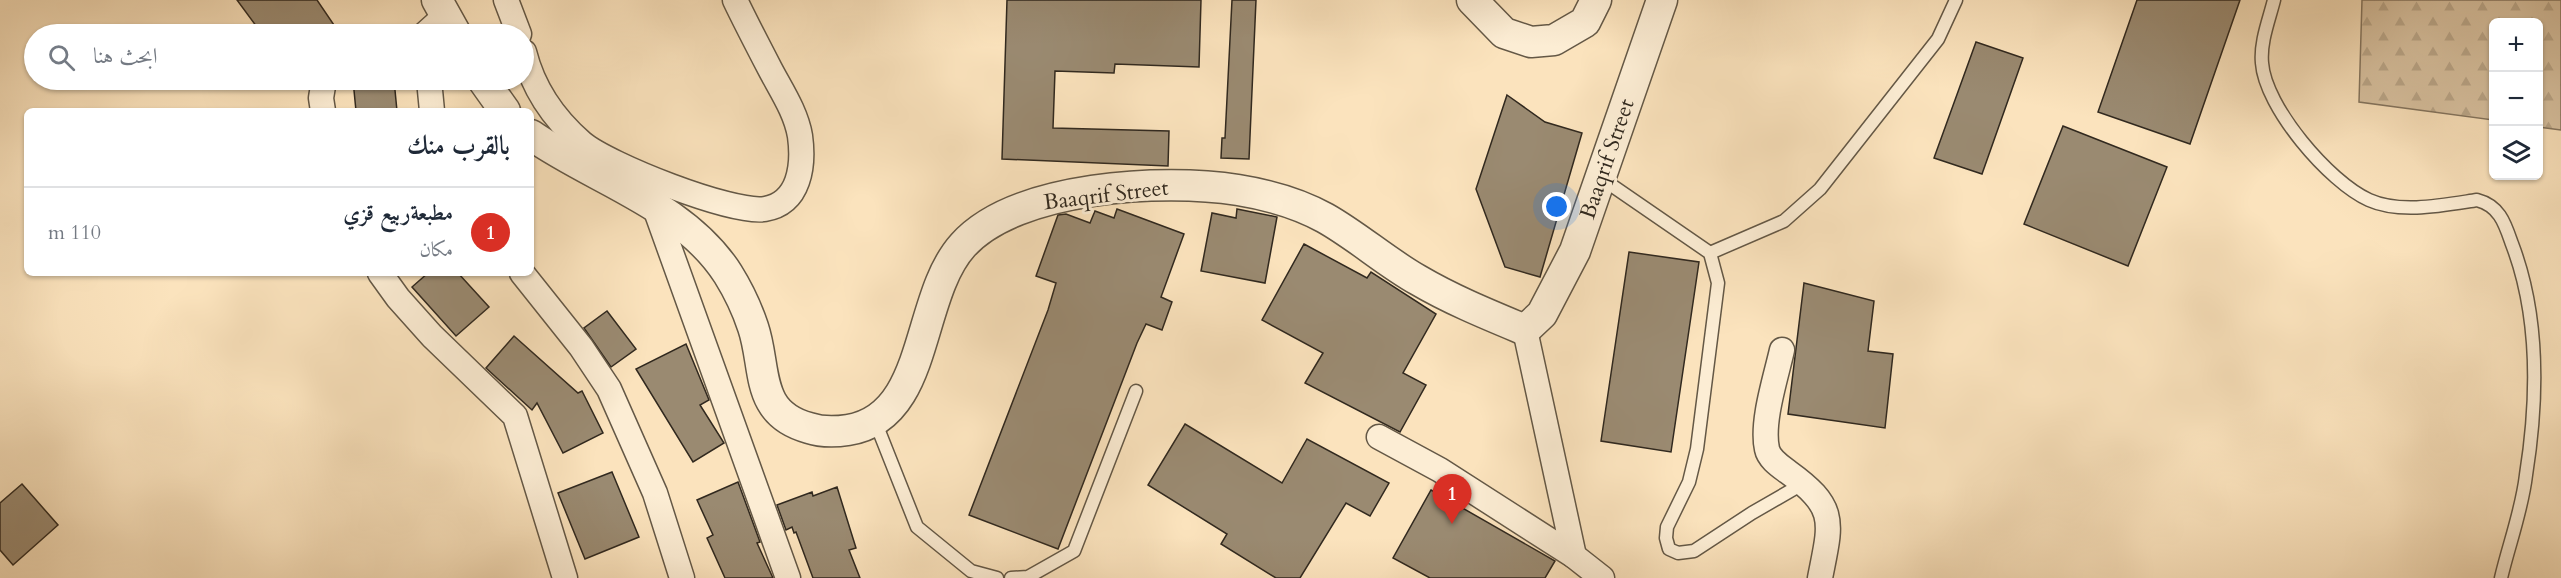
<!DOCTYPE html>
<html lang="ar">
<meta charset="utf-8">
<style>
body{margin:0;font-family:Cardo,Amiri,serif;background:#f6f6f7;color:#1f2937;direction:rtl}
.controls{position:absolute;right:18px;top:18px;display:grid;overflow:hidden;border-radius:9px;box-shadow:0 2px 4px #0004}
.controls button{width:54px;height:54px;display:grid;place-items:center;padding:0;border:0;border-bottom:2px solid #e0e1e3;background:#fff;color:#1f2937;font:30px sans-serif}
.you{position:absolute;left:1557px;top:207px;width:21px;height:21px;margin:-15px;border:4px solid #fff;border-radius:50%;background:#1a73e8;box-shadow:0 0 0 9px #1a73e833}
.badge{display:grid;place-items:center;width:39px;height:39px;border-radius:50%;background:#d93025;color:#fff;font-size:20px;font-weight:700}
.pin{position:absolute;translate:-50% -50px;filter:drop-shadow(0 2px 3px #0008)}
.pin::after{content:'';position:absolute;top:32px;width:21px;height:18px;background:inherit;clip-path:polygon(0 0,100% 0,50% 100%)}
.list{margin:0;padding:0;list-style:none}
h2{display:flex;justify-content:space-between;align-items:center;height:78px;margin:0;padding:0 24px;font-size:26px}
h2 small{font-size:20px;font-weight:400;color:#747a83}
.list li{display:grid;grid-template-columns:39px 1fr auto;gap:18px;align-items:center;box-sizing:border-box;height:90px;padding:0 24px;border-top:2px solid #e0e1e3}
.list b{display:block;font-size:22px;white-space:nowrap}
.list p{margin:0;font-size:20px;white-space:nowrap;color:#747a83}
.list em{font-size:20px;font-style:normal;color:#747a83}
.icon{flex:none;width:33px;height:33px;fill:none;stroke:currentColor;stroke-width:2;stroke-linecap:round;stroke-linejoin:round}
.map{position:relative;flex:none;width:2561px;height:578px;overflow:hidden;direction:ltr}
.search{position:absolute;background:#fff;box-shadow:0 2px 4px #0004;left:24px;top:24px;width:510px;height:66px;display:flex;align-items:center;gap:15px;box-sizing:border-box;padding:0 21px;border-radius:33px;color:#747a83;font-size:22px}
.panel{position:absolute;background:#fff;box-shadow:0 2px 4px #0004;left:24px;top:108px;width:510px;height:168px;border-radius:9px;direction:rtl}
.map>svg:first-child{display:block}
.forest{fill:url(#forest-firs);stroke:#857660;stroke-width:1.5}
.building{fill:#9a8a71;stroke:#31291f;stroke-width:1.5}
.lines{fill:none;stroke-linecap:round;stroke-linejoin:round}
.service-casing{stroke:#645846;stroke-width:15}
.minor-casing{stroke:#645846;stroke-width:27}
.tertiary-casing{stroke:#645846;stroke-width:33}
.service{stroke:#fcedd4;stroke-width:12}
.minor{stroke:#fcedd4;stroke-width:24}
.tertiary{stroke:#fcedd4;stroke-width:30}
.labels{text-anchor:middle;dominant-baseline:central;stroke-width:6;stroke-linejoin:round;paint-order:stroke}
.street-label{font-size:22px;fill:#31291f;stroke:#fcedd4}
</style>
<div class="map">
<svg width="2561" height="578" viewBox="0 0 2561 578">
<defs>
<pattern id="forest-firs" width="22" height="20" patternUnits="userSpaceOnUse" patternTransform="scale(1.5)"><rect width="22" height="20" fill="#d9c3a2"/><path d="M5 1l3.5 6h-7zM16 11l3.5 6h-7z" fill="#bba88b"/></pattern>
</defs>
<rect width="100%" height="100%" fill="#fbe3bd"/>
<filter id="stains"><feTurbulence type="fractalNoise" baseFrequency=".00333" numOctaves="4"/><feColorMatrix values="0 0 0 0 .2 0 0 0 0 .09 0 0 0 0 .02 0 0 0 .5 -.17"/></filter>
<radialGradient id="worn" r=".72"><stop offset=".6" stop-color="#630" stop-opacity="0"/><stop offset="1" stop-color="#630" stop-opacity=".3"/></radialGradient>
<path class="forest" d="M 2362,0 L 2561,0 L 2561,130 L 2539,127 L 2538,22 L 2494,22 L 2493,120 L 2359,102 Z"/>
<g class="building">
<path d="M 237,0 L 317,0 L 334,25 L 321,34 L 262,34 Z"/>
<path d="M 1007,0 L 1201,0 L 1199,67 L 1115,64 L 1114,73 L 1055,71 L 1053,128 L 1169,131 L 1168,166 L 1002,159 Z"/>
<path d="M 1232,0 L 1256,0 L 1249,159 L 1221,158 L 1222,138 L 1225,138 Z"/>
<path d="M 2137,0 L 2240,0 L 2190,144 L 2098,112 Z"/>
<path d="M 1976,42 L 2023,58 L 1982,174 L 1934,158 Z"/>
<path d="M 353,80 L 394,80 L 397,111 L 356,111 Z"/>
<path d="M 1507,95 L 1545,122 L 1582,133 L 1540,277 L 1505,267 L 1476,189 Z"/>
<path d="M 2063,126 L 2167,167 L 2128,266 L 2024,224 Z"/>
<path d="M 1117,209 L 1184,234 L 1161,297 L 1172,302 L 1162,330 L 1146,324 L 1137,343 L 1058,549 L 969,515 L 1048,310 L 1056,283 L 1036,276 L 1058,215 L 1066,214 L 1090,223 L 1095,211 L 1114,218 Z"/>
<path d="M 1237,209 L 1277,217 L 1265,283 L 1201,271 L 1212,213 L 1236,218 Z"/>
<path d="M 1304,244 L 1367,278 L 1371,272 L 1436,314 L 1403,373 L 1426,385 L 1400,432 L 1305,383 L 1323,353 L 1262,320 Z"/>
<path d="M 1629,252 L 1699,262 L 1671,452 L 1601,441 Z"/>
<path d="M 428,273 L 458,273 L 489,307 L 456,336 L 412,287 Z"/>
<path d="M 1804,283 L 1874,301 L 1868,351 L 1893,354 L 1885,428 L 1788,414 Z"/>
<path d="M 607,311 L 636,349 L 611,367 L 584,328 Z"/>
<path d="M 514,336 L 578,393 L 582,391 L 603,433 L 563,453 L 537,403 L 532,410 L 486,368 Z"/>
<path d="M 686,344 L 709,400 L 700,405 L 724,443 L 693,462 L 636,369 Z"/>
<path d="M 1185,424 L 1282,483 L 1307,439 L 1389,483 L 1370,516 L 1346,503 L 1300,578 L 1276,578 L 1221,544 L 1227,534 L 1148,485 Z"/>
<path d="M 612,472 L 639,537 L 585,559 L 558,493 Z"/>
<path d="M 738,482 L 760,542 L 757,543 L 773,578 L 725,578 L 707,538 L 713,535 L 697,500 Z"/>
<path d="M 22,484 L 58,525 L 13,565 L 0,550 L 0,503 Z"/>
<path d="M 837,487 L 856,548 L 849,550 L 860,578 L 813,578 L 796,532 L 794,533 L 792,527 L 786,530 L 777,505 L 812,492 L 813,496 Z"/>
<path d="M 1431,490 L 1555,561 L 1545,578 L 1430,578 L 1393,558 Z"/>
</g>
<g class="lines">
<g class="service-casing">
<g id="service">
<path d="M 2274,0 C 2269,20 2260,42 2262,63 C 2265,107 2329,182 2369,200 C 2400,214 2444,205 2477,200 C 2500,206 2505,224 2512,244 C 2540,317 2538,399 2526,475 C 2522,510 2509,544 2501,578"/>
<path d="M 1601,178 L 1710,253 L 1718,283 L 1697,449 L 1689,482 L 1667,527 L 1666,538 L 1669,549 L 1678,553 L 1694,551 L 1752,513 L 1804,483"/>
<path d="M 1710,253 L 1784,221 L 1820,189 L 1938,39 L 1956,0"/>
<path d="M 875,421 L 917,527 L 971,571 L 997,578"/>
<path d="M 1011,578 L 1028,577 L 1074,551 L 1136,391"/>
</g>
</g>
<g class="minor-casing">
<g id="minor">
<path d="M 506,0 L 519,34"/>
<path d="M 425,34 L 445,16"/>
<path d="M 524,52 C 533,88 553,118 582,143 C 608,165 732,214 765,209 C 800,203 804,165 800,136 C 796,112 781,90 770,69 C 758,46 746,23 735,0"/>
<path d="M 429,80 L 432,111"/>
<path d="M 323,111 L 321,98 L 324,80"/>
<path d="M 655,208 L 788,578"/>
<path d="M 380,273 L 398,298 L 432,336 L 515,416 L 565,578"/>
<path d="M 522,273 L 581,347 L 609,389 L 655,493 L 682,578"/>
<path d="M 1782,350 C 1776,377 1761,422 1767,449 C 1769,459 1780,466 1788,472 C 1838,508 1831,522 1820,578"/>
<path d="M 1379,437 L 1440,470 L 1574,556 L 1525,330"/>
<path d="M 1574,556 L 1602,578"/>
</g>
</g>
<g class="tertiary-casing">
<g id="tertiary">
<path d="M 437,0 L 456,34"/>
<path d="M 1472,0 L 1504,33 L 1531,42 L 1554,40 L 1585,22 L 1596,0"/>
<path d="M 483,80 L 505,111"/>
<path d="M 531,135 C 595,180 684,205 728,274 C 738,290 747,309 753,327 C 767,368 754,413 809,428 C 821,432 835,432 848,430 C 930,417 915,298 963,245 C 1016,186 1164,178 1238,190 C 1269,195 1298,203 1325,218 C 1357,236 1386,262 1418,280 C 1452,300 1489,315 1525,330 L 1542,314 L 1575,251 L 1662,0"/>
</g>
</g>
<use href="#service" class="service"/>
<use href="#minor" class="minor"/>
<use href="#tertiary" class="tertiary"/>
</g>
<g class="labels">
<g class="street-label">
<text transform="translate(1607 159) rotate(-71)">Baaqrif Street</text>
<text transform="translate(1106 195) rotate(-7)">Baaqrif Street</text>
</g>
</g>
<rect width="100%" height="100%" filter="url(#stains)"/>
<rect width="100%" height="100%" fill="url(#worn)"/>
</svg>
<div class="controls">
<button>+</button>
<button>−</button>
<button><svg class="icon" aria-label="layers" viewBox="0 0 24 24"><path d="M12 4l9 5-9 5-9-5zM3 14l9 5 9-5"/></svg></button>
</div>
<div class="you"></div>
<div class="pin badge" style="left:1452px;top:524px">1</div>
<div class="search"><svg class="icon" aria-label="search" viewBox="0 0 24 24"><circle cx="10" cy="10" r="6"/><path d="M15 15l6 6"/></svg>ابحث هنا</div>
<section class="panel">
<h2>بالقرب منك<small></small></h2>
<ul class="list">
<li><span class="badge">1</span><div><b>مطبعةربيع قزي</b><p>مكان</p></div><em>110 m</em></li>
</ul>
</section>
</div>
